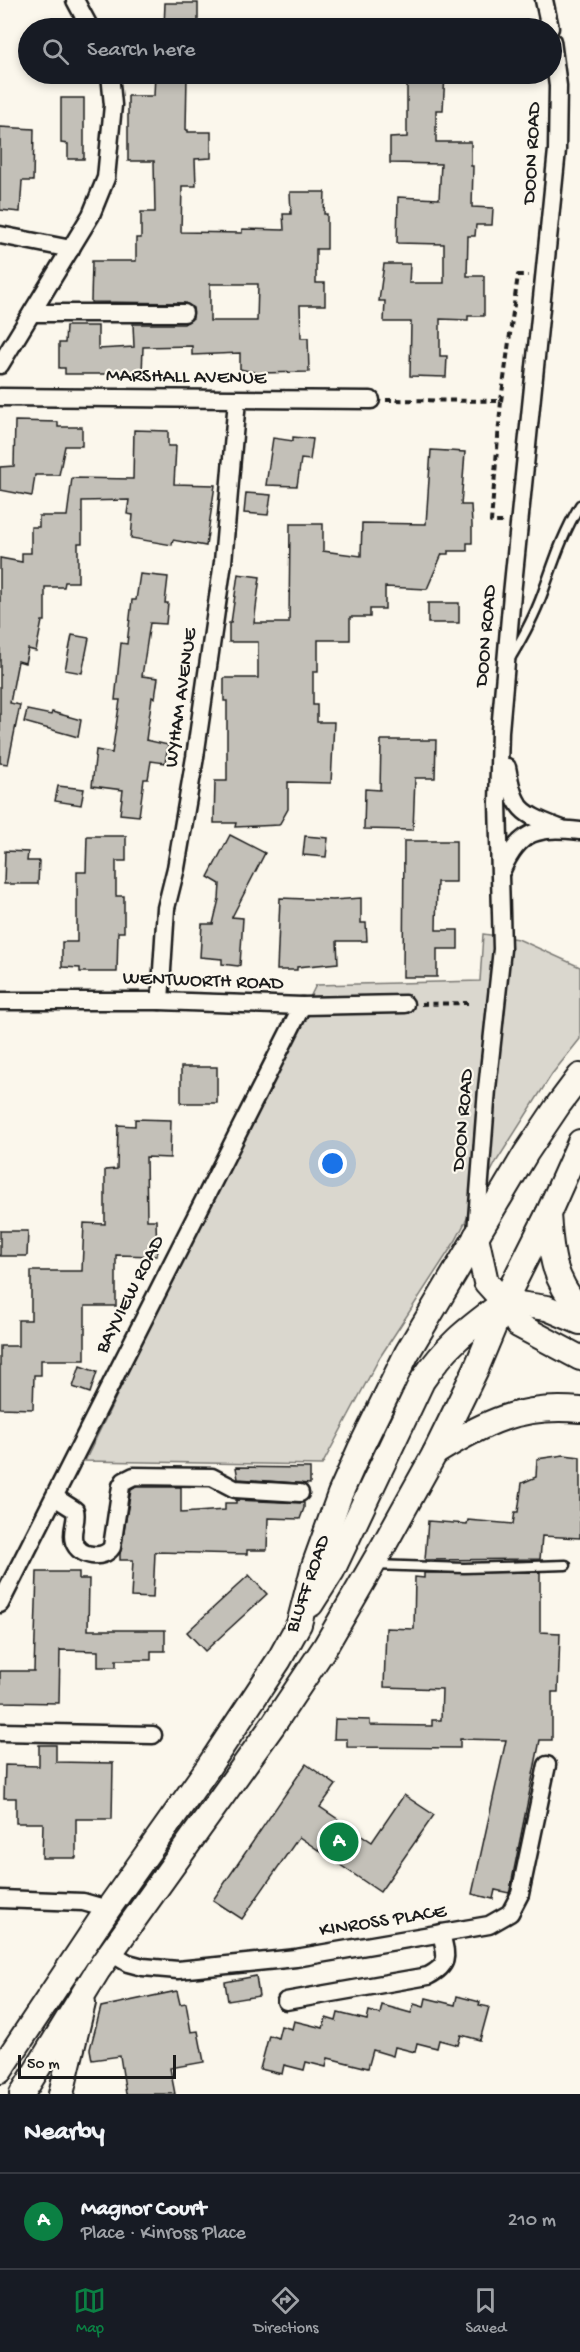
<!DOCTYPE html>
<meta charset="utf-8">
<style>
body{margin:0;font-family:"Gochi Hand",sans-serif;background:#20242c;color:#f1f3f6}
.scale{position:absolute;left:18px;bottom:15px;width:158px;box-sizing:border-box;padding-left:6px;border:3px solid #1c1c1c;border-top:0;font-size:16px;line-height:21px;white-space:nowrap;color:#1c1c1c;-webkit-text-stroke:4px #fbf7ec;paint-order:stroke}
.you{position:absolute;left:333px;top:1164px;width:21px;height:21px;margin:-15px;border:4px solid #fff;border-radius:50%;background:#1a73e8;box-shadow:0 0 0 9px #1a73e833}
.badge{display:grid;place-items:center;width:39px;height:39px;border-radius:50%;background:#0b8043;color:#fff;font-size:20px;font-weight:700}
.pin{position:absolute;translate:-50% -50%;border:3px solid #fff;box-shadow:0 2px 6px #0006}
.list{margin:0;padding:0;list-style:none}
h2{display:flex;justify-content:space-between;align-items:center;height:78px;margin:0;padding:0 24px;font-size:26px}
h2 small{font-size:20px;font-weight:400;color:#9ea1a6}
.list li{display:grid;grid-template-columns:39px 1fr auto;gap:18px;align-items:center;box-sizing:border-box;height:96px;padding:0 24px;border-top:2px solid #363941}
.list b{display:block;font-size:22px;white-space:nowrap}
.list p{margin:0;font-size:20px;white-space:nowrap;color:#9ea1a6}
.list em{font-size:20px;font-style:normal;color:#9ea1a6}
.icon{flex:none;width:33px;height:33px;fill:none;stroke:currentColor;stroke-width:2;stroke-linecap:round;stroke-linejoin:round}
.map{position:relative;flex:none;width:580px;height:2094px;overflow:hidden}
.search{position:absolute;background:#171b24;box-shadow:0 3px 9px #0003;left:18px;right:18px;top:18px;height:66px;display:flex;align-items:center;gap:15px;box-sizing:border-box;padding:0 21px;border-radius:33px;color:#9ea1a6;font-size:22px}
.sheet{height:174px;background:#171b24}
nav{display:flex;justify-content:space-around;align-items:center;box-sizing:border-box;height:84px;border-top:2px solid #363941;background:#171b24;font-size:16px;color:#9ea1a6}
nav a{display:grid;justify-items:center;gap:3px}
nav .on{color:#0b8043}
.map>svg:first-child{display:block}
.green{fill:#dad7ce;stroke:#7b7a75;stroke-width:1.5}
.building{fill:#c3c0b8;stroke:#1c1c1c;stroke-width:1.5;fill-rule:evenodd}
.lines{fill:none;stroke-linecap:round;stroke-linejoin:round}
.lane-casing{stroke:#1c1c1c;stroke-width:13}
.street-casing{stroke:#1c1c1c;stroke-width:21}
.secondary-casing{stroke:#1c1c1c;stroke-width:28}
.path{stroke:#1c1c1c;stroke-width:4;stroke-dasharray:6 4.5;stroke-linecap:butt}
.lane{stroke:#fbf7ec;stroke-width:8}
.street{stroke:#fbf7ec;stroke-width:16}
.secondary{stroke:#fbf7ec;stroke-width:24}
.labels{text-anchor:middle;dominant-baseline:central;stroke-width:4.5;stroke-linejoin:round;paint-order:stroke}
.street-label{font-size:20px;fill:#1c1c1c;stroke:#fbf7ec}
</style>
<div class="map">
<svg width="580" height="2094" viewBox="0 0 580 2094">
<rect width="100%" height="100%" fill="#fbf7ec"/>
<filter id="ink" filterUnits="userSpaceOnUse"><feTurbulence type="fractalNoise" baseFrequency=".0167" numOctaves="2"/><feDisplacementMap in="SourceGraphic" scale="12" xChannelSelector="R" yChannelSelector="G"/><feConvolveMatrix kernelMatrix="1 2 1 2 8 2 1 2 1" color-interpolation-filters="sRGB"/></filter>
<g filter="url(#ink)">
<path class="green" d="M 483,934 L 518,939 L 580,967 L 580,1039 L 552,1074 L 496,1162 L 456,1240 L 380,1357 L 322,1465 L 85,1461 L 316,985 L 480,981 Z"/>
<g class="building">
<path d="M 165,3 L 198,3 L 198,28 L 164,28 Z"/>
<path d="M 155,74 L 187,74 L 186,130 L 188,130 L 188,132 L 211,132 L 211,158 L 195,159 L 196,186 L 182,186 L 181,232 L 242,233 L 242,229 L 284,230 L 283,214 L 291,214 L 290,192 L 325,192 L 324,214 L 327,214 L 327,249 L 316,249 L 316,283 L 325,283 L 325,305 L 300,305 L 301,338 L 308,338 L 309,372 L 258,373 L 240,369 L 240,353 L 192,355 L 192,346 L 143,347 L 142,374 L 65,374 L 65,368 L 59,368 L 59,343 L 65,343 L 66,326 L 98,326 L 98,349 L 134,347 L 133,324 L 184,324 L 193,318 L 193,308 L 185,303 L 91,302 L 92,261 L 136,261 L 136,238 L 141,238 L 141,212 L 155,212 L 154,161 L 128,161 L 128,96 L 154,96 ZM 210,284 L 258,284 L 257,321 L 210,321 Z"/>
<path d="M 407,74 L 445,74 L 443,110 L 436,110 L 436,142 L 471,142 L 471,166 L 473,166 L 472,207 L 493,208 L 492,225 L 476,225 L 475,236 L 468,236 L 467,276 L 484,276 L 484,316 L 468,316 L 468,320 L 440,319 L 440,356 L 447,356 L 446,377 L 410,376 L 411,322 L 384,322 L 385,301 L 379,301 L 384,264 L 410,264 L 409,283 L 444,283 L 444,244 L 397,243 L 398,197 L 439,199 L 441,164 L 390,163 L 390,138 L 407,137 Z"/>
<path d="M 61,98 L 84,98 L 84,159 L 68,159 L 68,144 L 61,143 Z"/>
<path d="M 0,127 L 34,129 L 33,181 L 22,181 L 20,212 L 0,210 Z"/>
<path d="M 15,421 L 58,422 L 58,427 L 82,427 L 82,446 L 65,446 L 59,475 L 35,475 L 32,496 L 0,490 L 0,467 L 14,466 Z"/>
<path d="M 134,430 L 168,431 L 168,446 L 176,446 L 174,484 L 215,485 L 206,546 L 173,540 L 172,545 L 131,538 L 133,515 L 127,514 L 129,500 L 82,501 L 82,543 L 78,543 L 78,582 L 65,582 L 64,587 L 45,587 L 45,621 L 42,621 L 36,651 L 28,649 L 25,663 L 18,661 L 10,703 L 20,705 L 8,764 L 0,763 L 0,558 L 22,562 L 22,553 L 31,553 L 31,527 L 39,527 L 39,516 L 67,516 L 72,478 L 133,479 Z"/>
<path d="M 293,437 L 313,439 L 310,460 L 301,459 L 297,486 L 266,485 L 273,438 L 293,441 Z"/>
<path d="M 431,450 L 465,452 L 461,505 L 471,505 L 472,525 L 472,543 L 467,543 L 467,551 L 448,551 L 448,554 L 442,554 L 427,589 L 385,587 L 385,609 L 370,609 L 370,617 L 350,617 L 350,640 L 318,640 L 318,672 L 313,672 L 313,705 L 317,705 L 317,722 L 334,722 L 331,783 L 288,782 L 288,809 L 279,825 L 235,827 L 236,823 L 214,823 L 215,781 L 227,781 L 227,701 L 224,701 L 224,678 L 258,678 L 258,642 L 229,642 L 229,623 L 231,623 L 238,574 L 260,577 L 254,623 L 289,623 L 290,524 L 323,524 L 323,551 L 361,556 L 362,523 L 426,524 Z"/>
<path d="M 246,493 L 271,495 L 268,515 L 244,513 Z"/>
<path d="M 140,574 L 168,577 L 165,603 L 168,603 L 166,624 L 150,623 L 142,676 L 158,678 L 155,698 L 152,697 L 146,740 L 168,745 L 165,763 L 151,761 L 148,779 L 144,779 L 139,816 L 120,814 L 123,790 L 92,786 L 96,750 L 112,753 L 120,700 L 115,700 L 121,643 L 127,644 L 132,600 L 136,600 Z"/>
<rect x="428" y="603" width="31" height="20"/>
<path d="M 72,635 L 89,638 L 82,673 L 65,670 Z"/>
<path d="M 27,710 L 51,715 L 52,712 L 81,720 L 78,737 L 24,722 Z"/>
<path d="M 381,740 L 436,740 L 435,778 L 415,778 L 413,830 L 364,829 L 365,789 L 380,790 Z"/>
<path d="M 58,786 L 84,789 L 81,805 L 55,801 Z"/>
<path d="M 230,835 L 265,853 L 232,917 L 243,918 L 240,965 L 238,966 L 222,964 L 222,959 L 200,957 L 202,924 L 213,924 L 219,899 L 220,884 L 208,877 Z"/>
<path d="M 87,836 L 126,836 L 126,861 L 116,861 L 116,896 L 124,896 L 124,932 L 118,932 L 117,972 L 80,972 L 80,968 L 62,967 L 62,942 L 77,942 L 77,872 L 86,872 Z"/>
<path d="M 305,836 L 328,838 L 326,857 L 303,855 Z"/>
<path d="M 404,841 L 456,841 L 456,882 L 437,882 L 436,930 L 458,930 L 458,949 L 437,949 L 437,977 L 403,977 Z"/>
<path d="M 5,851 L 28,852 L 27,861 L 39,861 L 38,884 L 4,884 Z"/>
<path d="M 280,898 L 333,900 L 361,898 L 361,923 L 366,923 L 367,941 L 337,941 L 338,963 L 297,967 L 297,970 L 277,970 Z"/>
<rect x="181" y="1067" width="36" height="36"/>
<path d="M 135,1119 L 171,1120 L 170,1158 L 146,1157 L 147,1220 L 156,1220 L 157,1256 L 116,1255 L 116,1306 L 85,1306 L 85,1360 L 41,1360 L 41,1375 L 34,1375 L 33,1409 L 0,1408 L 0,1346 L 18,1346 L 18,1320 L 31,1320 L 31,1271 L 82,1271 L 84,1223 L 105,1224 L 105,1170 L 117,1169 L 118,1125 L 135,1126 Z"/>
<path d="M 0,1231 L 28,1231 L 27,1256 L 0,1256 Z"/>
<path d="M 80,1366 L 97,1372 L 90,1393 L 73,1387 Z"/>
<path d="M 564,1455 L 580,1457 L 580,1538 L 542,1536 L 540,1559 L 425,1560 L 428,1521 L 467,1524 L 468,1520 L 513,1524 L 515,1512 L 518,1512 L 522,1483 L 536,1477 L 537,1459 Z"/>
<path d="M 236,1467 L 310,1468 L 310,1484 L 238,1479 Z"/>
<path d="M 136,1487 L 181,1487 L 181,1513 L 225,1510 L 225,1503 L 236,1503 L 236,1500 L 304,1503 L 304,1508 L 300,1519 L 268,1518 L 267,1550 L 247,1550 L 247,1554 L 155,1552 L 153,1598 L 131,1597 L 133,1560 L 120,1560 L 120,1554 L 131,1490 Z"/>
<path d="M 37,1572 L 79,1572 L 79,1579 L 89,1579 L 88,1630 L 165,1630 L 165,1651 L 151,1651 L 151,1660 L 116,1660 L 116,1667 L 98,1667 L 98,1651 L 60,1650 L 59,1703 L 0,1702 L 0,1671 L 34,1671 Z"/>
<path d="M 540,1572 L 540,1632 L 560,1633 L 558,1692 L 552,1692 L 552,1740 L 540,1740 L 510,1890 L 509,1893 L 495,1890 L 493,1899 L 472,1894 L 506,1740 L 460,1739 L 460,1748 L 347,1747 L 347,1739 L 334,1739 L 335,1719 L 370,1720 L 370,1725 L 432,1726 L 432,1720 L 441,1720 L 442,1689 L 384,1687 L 386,1628 L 414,1629 L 415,1577 L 424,1578 L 424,1573 Z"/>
<path d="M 249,1575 L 267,1594 L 205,1651 L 187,1632 Z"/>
<path d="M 39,1745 L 56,1745 L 56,1762 L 113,1763 L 112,1819 L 76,1819 L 76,1858 L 42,1858 L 43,1823 L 16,1823 L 16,1798 L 4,1798 L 5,1765 L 39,1766 Z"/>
<path d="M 306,1764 L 336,1785 L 320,1807 L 372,1842 L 404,1795 L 434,1815 L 380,1892 L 299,1837 L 242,1919 L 213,1900 Z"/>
<path d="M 256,1976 L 259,1996 L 228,2001 L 225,1982 Z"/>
<path d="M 177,1991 L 180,2004 L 186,2003 L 191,2032 L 198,2031 L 204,2062 L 170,2068 L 175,2094 L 126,2094 L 120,2056 L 92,2060 L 90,2049 L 101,2007 Z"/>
<path d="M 457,1996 L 480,2002 L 479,2005 L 489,2007 L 480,2040 L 461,2035 L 458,2045 L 439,2040 L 437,2048 L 417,2043 L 415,2052 L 395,2047 L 393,2056 L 373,2050 L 368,2068 L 328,2058 L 326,2067 L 306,2062 L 304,2070 L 284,2065 L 282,2074 L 260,2069 L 269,2035 L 278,2038 L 281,2026 L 292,2029 L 294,2021 L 323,2028 L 326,2018 L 336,2021 L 338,2013 L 367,2020 L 369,2011 L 380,2014 L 382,2005 L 411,2013 L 414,2004 L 424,2007 L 426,1998 L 455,2005 Z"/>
</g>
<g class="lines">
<g class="lane-casing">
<g id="lane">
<path d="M 511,657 C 523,637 534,617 542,595 C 554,562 562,535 580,505"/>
<path d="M 374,1565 L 464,1568 L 566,1565"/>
</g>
</g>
<g class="street-casing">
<g id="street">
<path d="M 75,0 L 90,28"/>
<path d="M 544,0 L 550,28"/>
<path d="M 0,235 L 71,249"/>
<path d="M 32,313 L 184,313"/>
<path d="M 0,365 L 91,215 L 106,178 L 113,105 L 110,74"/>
<path d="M 0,397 L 371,400"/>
<path d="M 507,767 C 515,812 521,813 562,829"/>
<path d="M 502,870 C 520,829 538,827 580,831"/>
<path d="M 0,1001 L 160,1001 L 302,1006 L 405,1004"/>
<path d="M 160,1001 L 166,908 L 176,868 L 195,757 L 223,562 L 237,400"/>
<path d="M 476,1232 L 487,1089 L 502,949 L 498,803 L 500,731 L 512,594 L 557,150 L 558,86 L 552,41"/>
<path d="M 56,1498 L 75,1510 C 78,1521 70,1531 74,1542 C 79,1557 104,1560 112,1547 L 121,1486 L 124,1481 L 134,1476 L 212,1477 L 235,1489 L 300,1493"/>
<path d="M 0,1604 L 302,1006"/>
<path d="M 0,1732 L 153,1735"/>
<path d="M 0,1899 L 83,1902 L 108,1909"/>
<path d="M 111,1953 L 128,1963 L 143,1967 L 178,1970 L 296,1958 L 489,1925 L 510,1913 L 520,1894 L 547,1765"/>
<path d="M 286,2001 L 428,1976 C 451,1964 446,1955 441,1933"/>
</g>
</g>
<g class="secondary-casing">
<g id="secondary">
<path d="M 548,1214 C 551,1254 552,1278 580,1310"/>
<path d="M 476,1236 L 486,1282 L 504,1302 L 518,1325 L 580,1358"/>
<path d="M 504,1302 L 547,1308 L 580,1322"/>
<path d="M 435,1453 C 484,1423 520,1404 580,1410"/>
<path d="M 311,1604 L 332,1571 L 422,1381 C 448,1343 468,1329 504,1302"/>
<path d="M 0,2071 L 108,1909 L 207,1769 L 279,1660 L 299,1624 L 314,1566 L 340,1494 L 360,1449 L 407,1353 L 526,1153 L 559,1104 L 580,1076"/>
<path d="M 22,2094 L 98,1970 L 273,1725 L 325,1647 L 384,1545 L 435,1453 L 476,1369 L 504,1302 L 548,1214 L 580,1142"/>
<path d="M 61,2094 L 83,2003"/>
</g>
</g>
<g class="path">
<path d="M 386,400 L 501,401 L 491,522 L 503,522"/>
<path d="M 501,401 L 518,275 L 528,275"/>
<path d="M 421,1004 L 468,1003"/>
</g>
<use href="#lane" class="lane"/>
<use href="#street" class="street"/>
<use href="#secondary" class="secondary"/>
</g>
</g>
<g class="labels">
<g class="street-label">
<text transform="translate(533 153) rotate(-87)">DOON ROAD</text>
<text transform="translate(186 378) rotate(1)">MARSHALL AVENUE</text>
<text transform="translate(487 636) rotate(-85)">DOON ROAD</text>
<text transform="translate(182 698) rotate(-82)">WYHAM AVENUE</text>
<text transform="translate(203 982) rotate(2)">WENTWORTH ROAD</text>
<text transform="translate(464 1120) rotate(-85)">DOON ROAD</text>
<text transform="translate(131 1295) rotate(-63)">BAYVIEW ROAD</text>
<text transform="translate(309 1584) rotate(-71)">BLUFF ROAD</text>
<text transform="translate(383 1922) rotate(-9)">KINROSS PLACE</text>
</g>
</g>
</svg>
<div class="scale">50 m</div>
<div class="you"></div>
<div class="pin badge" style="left:339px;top:1842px">A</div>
<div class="search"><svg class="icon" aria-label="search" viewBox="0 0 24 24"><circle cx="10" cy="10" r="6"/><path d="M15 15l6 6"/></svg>Search here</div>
</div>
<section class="sheet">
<h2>Nearby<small></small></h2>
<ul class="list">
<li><span class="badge">A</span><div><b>Magnor Court</b><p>Place · Kinross Place</p></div><em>210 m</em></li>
</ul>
</section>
<nav>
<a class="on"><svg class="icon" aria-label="map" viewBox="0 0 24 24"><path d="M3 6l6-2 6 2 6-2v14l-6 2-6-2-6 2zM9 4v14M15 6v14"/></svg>Map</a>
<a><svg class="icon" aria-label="directions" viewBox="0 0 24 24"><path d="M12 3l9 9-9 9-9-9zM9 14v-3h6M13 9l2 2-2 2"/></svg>Directions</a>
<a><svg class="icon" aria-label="saved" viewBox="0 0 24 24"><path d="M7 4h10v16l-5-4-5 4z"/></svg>Saved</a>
</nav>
